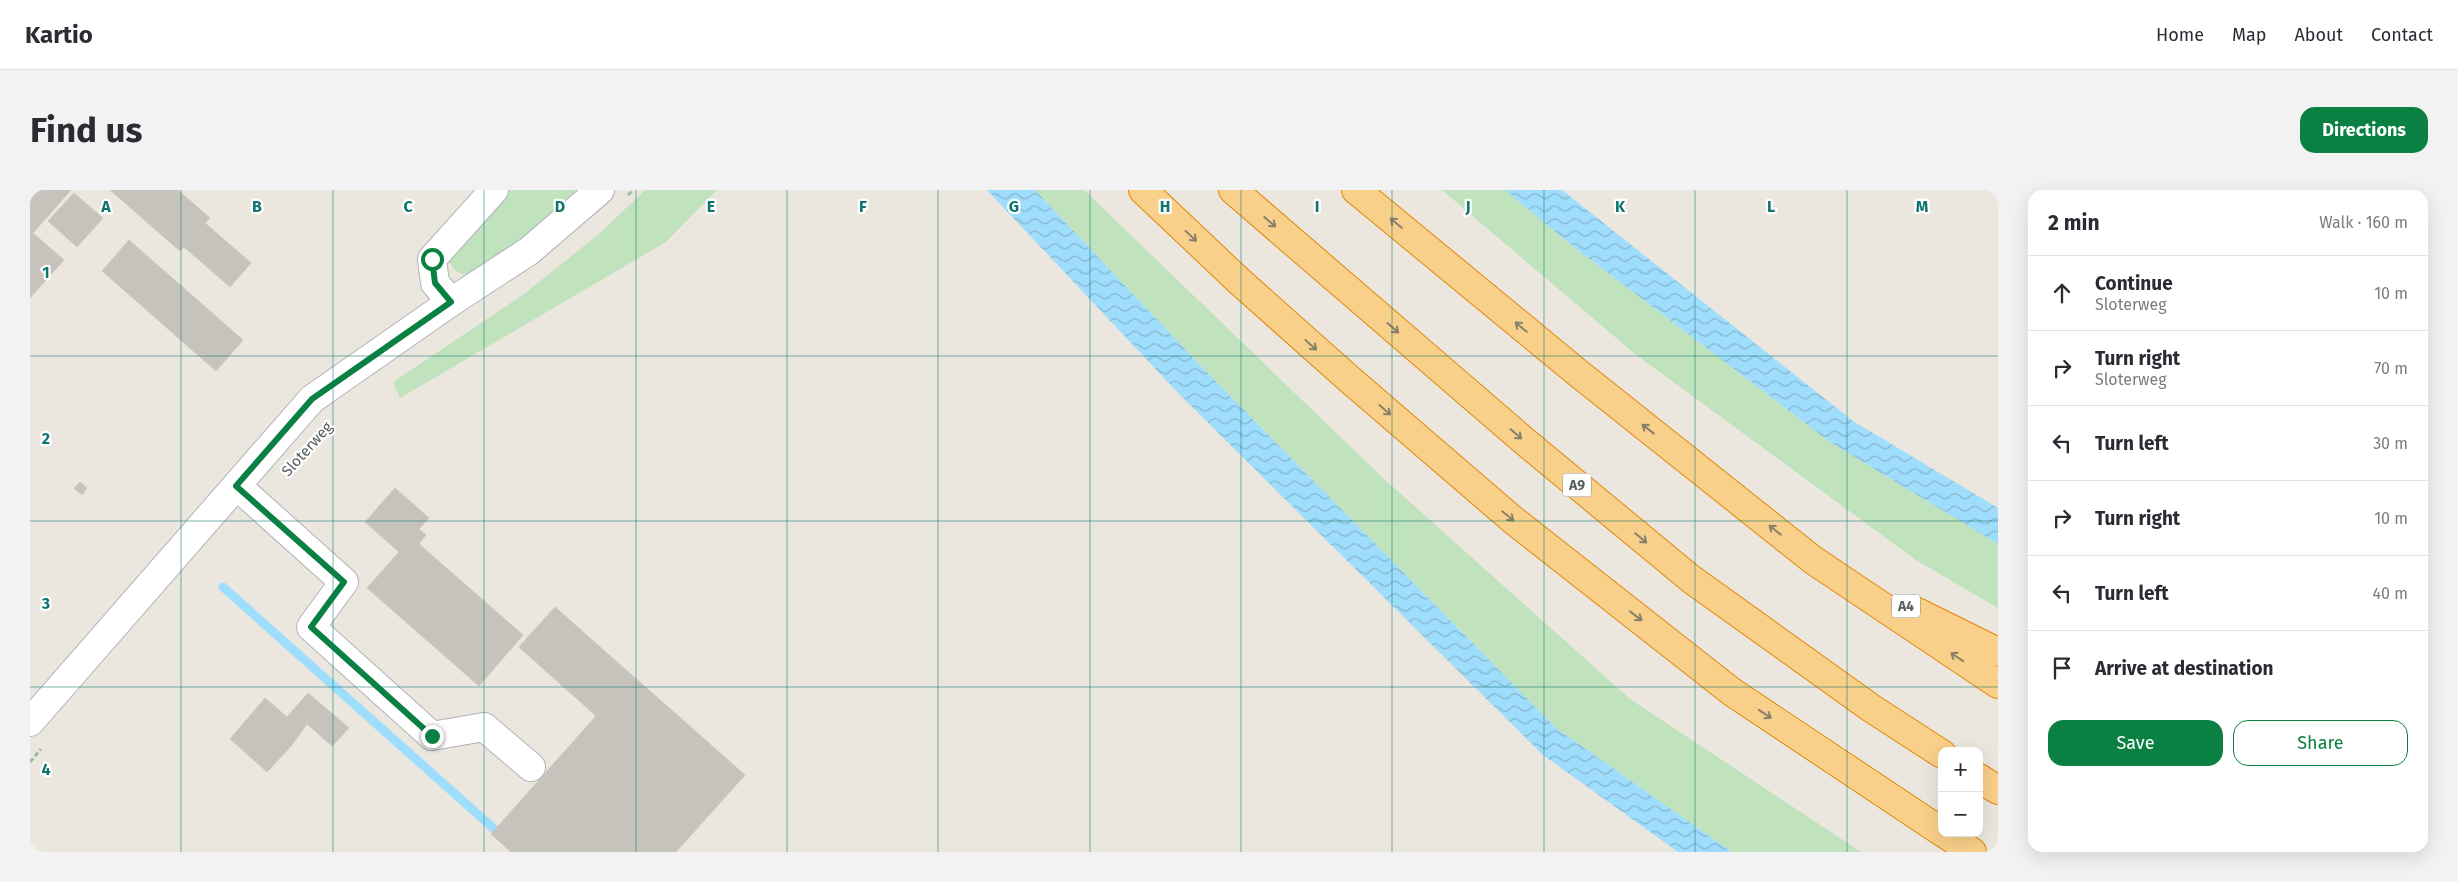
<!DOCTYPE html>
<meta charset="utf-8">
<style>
body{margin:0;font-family:"Fira Sans",sans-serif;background:#f2f2f3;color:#2b2b33}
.controls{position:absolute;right:15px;bottom:15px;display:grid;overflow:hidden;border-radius:10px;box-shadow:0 5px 20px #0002}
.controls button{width:45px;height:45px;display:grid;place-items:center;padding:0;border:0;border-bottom:1px solid #e1e1e2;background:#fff;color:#2b2b33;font:25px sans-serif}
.stop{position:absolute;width:15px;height:15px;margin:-11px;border:4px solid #0b8043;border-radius:50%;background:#fff}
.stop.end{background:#0b8043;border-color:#fff;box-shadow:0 1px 5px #0008}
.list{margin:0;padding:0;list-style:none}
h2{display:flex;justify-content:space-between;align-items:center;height:65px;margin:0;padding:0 20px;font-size:21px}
h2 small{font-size:16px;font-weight:400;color:#7c7c81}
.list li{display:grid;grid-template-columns:32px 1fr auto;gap:15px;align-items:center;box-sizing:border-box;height:75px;padding:0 20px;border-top:1px solid #e1e1e2}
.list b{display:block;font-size:19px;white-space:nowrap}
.list p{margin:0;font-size:16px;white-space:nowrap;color:#7c7c81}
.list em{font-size:16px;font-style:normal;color:#7c7c81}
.actions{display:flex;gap:10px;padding:15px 20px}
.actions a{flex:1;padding:11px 0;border:1px solid #0b8043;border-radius:15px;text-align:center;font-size:18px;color:#0b8043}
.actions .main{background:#0b8043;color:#fff}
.icon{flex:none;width:28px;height:28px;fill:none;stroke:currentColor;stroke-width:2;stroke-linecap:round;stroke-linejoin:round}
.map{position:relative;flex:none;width:1968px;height:662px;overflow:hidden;border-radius:15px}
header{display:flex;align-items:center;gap:30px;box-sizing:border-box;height:70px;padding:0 25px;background:#fff;border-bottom:1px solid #e1e1e2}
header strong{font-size:24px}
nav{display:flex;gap:28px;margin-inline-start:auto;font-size:18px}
.intro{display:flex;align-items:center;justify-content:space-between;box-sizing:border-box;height:120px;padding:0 30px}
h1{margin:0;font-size:35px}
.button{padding:12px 22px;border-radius:15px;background:#0b8043;color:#fff;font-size:18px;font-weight:700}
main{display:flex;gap:30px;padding:0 30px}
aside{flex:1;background:#fff;border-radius:15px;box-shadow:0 5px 20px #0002}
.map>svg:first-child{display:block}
.green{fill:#c0e2bc}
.water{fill:url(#water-waves)}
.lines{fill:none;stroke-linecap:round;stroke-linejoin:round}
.stream{stroke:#9fddfc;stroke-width:9}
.building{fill:#c6c2bc;stroke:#cfc8be}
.minor-casing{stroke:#b0b3b7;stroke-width:30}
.highway-casing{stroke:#e28708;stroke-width:30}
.path{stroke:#96c39e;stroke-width:3;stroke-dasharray:5 2.5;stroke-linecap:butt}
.minor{stroke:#fff;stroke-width:28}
.highway{stroke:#f9d089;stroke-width:28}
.oneway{stroke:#88806c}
.route{stroke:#0b8043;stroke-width:6}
.grid{fill:none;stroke:#0f766e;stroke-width:1;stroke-opacity:0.55}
.labels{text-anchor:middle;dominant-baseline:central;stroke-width:4.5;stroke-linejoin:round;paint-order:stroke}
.shield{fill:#fff;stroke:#8a8e90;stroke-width:1}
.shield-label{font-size:14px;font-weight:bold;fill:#585d60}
.street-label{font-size:15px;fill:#585d60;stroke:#fff}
.grid-label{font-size:16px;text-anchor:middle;font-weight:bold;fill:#0f766e;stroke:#fff;stroke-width:4.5;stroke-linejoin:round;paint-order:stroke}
</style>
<header>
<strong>Kartio</strong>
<nav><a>Home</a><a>Map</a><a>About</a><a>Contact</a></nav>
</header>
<div class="intro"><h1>Find us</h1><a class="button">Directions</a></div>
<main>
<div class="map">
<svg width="1968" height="662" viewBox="0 0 1968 662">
<defs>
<pattern id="water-waves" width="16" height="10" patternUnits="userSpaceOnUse" patternTransform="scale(1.25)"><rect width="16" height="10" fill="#9fddfc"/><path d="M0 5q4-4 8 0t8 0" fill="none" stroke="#84b6cf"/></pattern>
</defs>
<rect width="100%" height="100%" fill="#ebe7df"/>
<g class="green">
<path d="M 476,0 L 553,0 L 472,66 L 439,88 L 425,80 L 418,71 Z"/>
<path d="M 615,0 L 687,0 L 636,52 L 370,208 L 363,192 L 494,104 L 569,44 Z"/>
<path d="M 1005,0 L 1054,0 L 1352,287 L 1600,509 L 1831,662 L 1702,662 L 1526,538 L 1169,174 Z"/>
<path d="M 1412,0 L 1475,0 L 1545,58 L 1800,252 L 1968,354 L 1968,418 L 1886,370 L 1605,164 Z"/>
</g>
<g class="water">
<path d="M 957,0 L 1005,0 L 1169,174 L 1526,538 L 1702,662 L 1648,662 L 1513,565 L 1150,205 Z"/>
<path d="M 1475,0 L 1532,0 L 1823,231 L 1968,318 L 1968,354 L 1800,252 L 1545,58 Z"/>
</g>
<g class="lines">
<path class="stream" d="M 193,397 L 490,662"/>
</g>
<g class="building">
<path d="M 0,0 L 41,0 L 3,43 L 34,70 L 0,108 Z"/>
<path d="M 80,0 L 148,0 L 180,28 L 175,33 L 221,73 L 200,97 L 154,57 L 150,61 Z"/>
<path d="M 44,3 L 73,28 L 47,57 L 18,31 Z"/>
<path d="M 99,50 L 213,150 L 186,181 L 72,81 Z"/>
<path d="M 50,292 L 57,298 L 52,305 L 44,298 Z"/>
<path d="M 365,298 L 399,328 L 389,339 L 396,345 L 389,354 L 493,445 L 449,496 L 337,398 L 369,362 L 335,332 Z"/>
<path d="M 525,417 L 715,585 L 646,662 L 481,662 L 461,644 L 566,526 L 489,457 Z"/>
<path d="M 278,503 L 319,538 L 302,556 L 277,534 L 261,556 L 237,582 L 200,549 L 235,508 L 257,527 Z"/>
</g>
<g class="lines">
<g class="minor-casing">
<g id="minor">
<path d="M 421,112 L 405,93 L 402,69 L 464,0"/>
<path d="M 207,296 L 314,392 L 281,437 L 402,546 L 454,537 L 501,577"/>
<path d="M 0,532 L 282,209 L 421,112 L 499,61 L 570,0"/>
</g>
</g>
<g class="highway-casing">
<g id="highway">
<path d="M 1113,0 L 1209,91 L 1318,188 L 1483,330 L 1702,502 L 1912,642"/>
<path d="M 1203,0 L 1493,250 L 1661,389 L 1841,518 L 1912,564"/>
<path d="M 1326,0 L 1548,183 L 1783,370 L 1968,494"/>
<path d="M 1883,420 L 1968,462"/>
<path d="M 1949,588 L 1968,600"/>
<path d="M 1914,643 L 1942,662"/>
</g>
</g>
<g class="path">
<path d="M 598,5 L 603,0"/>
<path d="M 0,572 L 11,559"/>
</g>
<use href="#minor" class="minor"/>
<use href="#highway" class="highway"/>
</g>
<defs><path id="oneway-shaft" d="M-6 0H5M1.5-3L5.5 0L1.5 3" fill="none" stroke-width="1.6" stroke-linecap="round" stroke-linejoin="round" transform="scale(1.25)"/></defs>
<g class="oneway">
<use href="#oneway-shaft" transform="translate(1240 32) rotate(41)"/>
<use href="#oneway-shaft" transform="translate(1366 33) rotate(-140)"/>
<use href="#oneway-shaft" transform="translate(1161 46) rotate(43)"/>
<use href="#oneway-shaft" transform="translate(1491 137) rotate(-140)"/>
<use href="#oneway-shaft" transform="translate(1363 138) rotate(41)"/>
<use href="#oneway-shaft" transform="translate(1281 155) rotate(42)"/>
<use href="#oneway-shaft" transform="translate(1355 220) rotate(41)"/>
<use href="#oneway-shaft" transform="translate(1618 239) rotate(-142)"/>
<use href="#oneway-shaft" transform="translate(1486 244) rotate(41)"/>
<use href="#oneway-shaft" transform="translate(1478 326) rotate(40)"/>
<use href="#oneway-shaft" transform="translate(1745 340) rotate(-142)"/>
<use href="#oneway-shaft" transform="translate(1611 348) rotate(40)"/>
<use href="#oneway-shaft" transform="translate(1606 426) rotate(38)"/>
<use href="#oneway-shaft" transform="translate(1927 467) rotate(-146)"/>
<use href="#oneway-shaft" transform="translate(1735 524) rotate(34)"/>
</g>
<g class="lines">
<path class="route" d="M 402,69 L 405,93 L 421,112 L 282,209 L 206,296 L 314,392 L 281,437 L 402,546"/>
</g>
<path class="grid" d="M 151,0 L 151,662M 303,0 L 303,662M 454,0 L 454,662M 606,0 L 606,662M 757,0 L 757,662M 908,0 L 908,662M 1060,0 L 1060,662M 1211,0 L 1211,662M 1362,0 L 1362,662M 1514,0 L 1514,662M 1665,0 L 1665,662M 1817,0 L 1817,662M 0,166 L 1968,166M 0,331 L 1968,331M 0,497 L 1968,497"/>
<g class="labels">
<g class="shield">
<rect x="1533" y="283.5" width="28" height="23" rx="4"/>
<rect x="1862" y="404.5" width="28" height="23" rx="4"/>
</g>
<g class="shield-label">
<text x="1547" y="295">A9</text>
<text x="1876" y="416">A4</text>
</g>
<g class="street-label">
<text transform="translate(277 259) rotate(-48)">Sloterweg</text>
</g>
</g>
<g class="grid-label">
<text x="76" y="22">A</text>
<text x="227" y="22">B</text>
<text x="378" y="22">C</text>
<text x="530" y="22">D</text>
<text x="681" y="22">E</text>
<text x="833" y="22">F</text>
<text x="984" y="22">G</text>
<text x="1135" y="22">H</text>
<text x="1287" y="22">I</text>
<text x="1438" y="22">J</text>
<text x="1590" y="22">K</text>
<text x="1741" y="22">L</text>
<text x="1892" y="22">M</text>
<text x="16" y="88">1</text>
<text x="16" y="254">2</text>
<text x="16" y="419">3</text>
<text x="16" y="585">4</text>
</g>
</svg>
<div class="controls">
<button>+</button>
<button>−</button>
</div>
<div class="stop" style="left:402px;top:69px"></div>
<div class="stop end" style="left:402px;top:546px"></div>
</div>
<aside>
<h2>2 min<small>Walk · 160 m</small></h2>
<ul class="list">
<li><svg class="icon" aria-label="ahead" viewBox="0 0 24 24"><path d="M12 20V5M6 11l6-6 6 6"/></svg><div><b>Continue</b><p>Sloterweg</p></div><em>10 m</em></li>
<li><svg class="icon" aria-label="right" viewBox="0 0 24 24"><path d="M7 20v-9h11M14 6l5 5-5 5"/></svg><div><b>Turn right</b><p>Sloterweg</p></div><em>70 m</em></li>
<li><svg class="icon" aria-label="left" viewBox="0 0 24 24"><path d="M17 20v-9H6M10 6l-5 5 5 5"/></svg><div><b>Turn left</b></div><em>30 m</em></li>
<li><svg class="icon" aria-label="right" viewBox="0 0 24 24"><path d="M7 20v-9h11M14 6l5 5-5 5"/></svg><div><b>Turn right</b></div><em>10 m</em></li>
<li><svg class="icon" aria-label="left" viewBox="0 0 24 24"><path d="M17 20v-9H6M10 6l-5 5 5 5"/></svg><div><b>Turn left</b></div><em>40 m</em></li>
<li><svg class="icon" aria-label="arrive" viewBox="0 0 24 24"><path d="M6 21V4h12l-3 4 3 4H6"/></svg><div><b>Arrive at destination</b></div></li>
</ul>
<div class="actions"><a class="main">Save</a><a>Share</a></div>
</aside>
</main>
